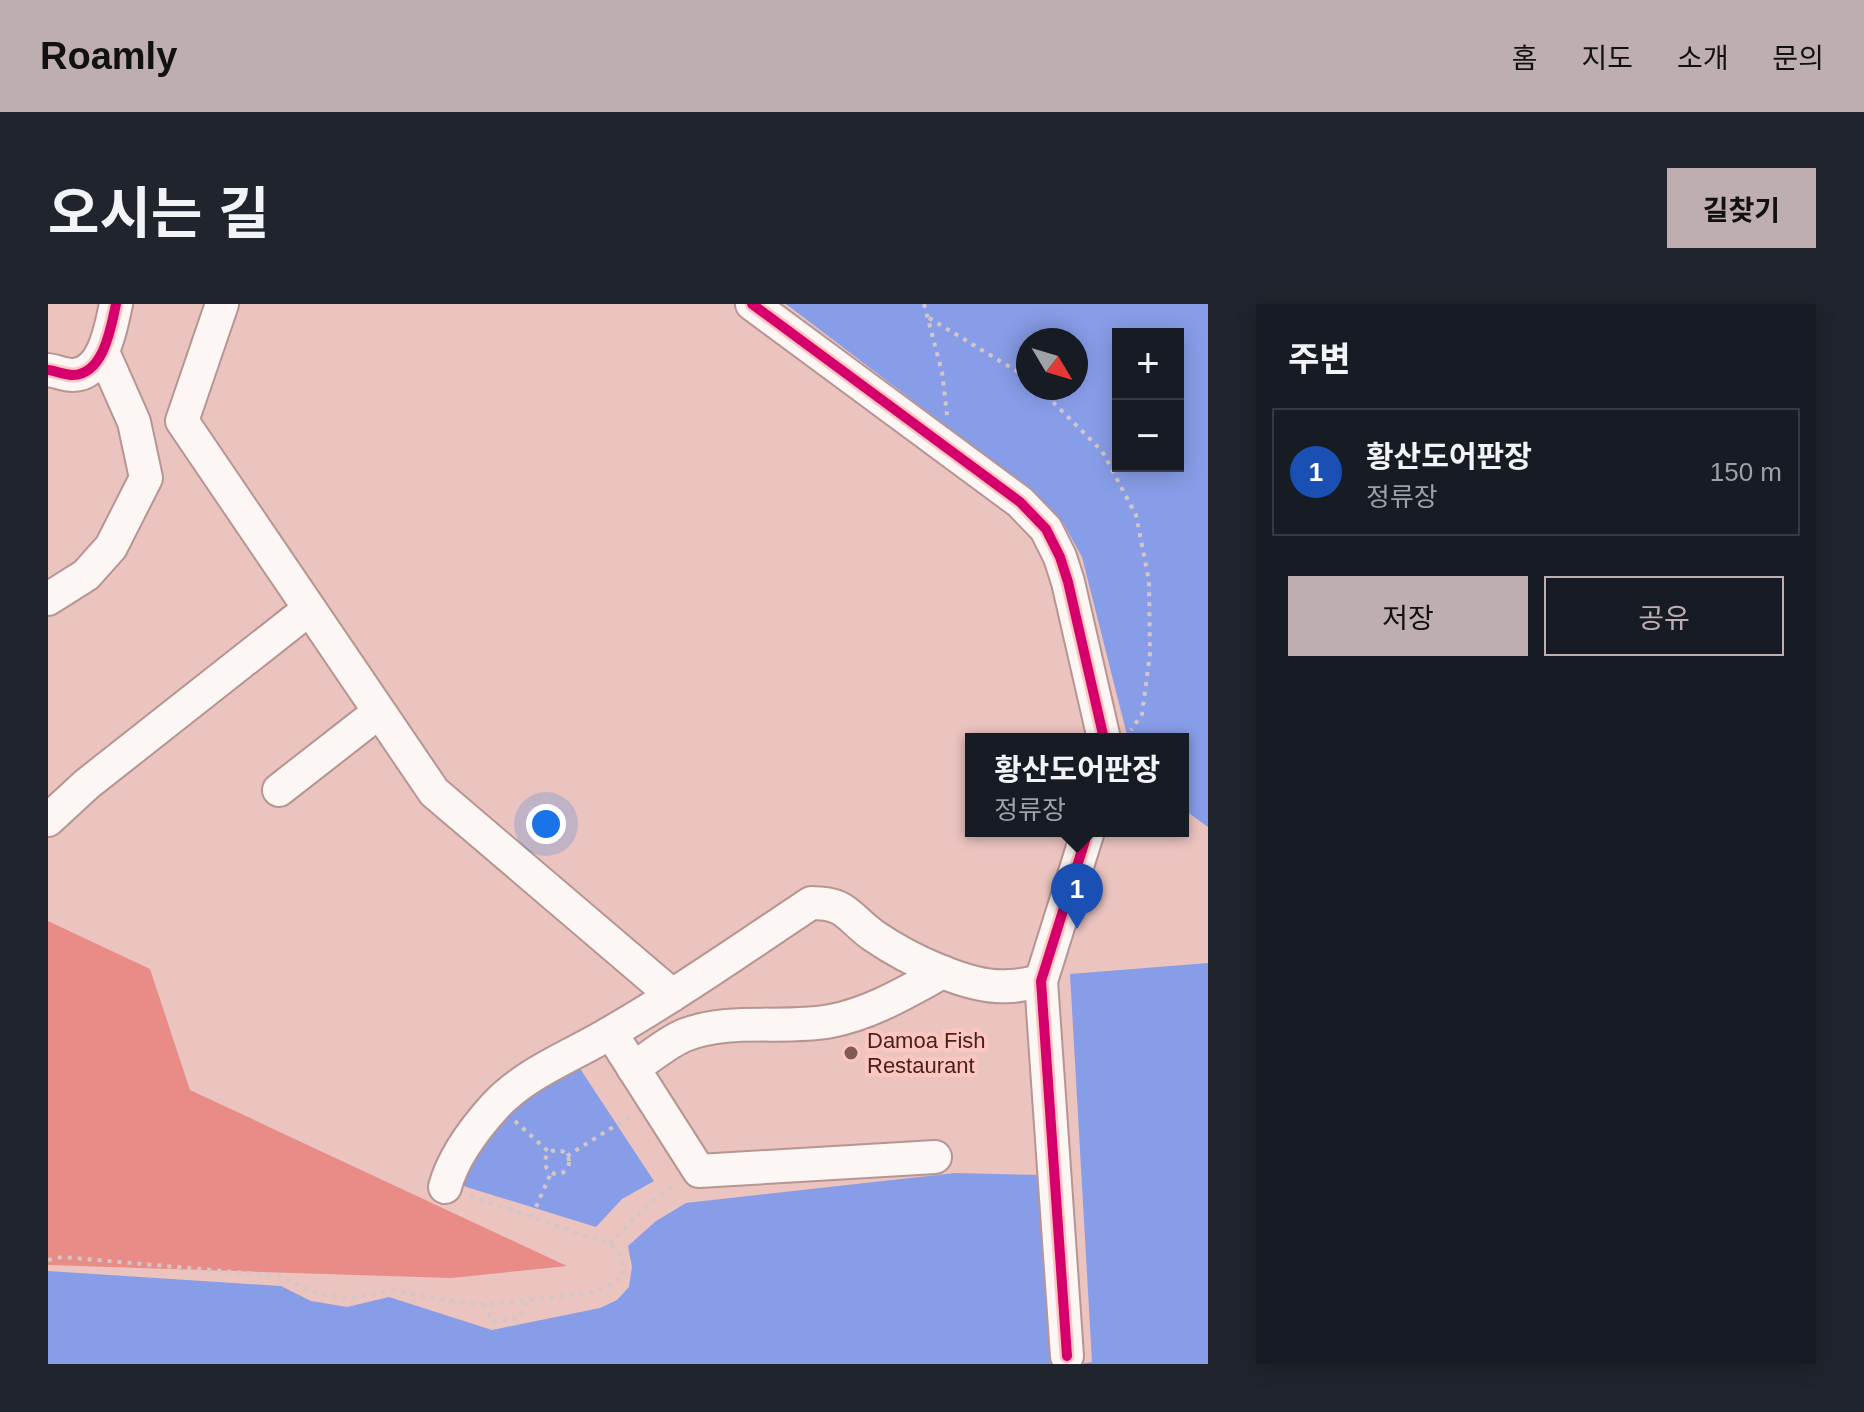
<!DOCTYPE html>
<html lang="ko">
<meta charset="utf-8">
<style>
body{margin:0;font-family:Helvetica,"Noto Sans KR",sans-serif;background:#20242c;color:#f1f3f6}
.controls{position:absolute;right:24px;top:24px;display:grid;overflow:hidden;border-radius:0px;box-shadow:0 4px 20px #0003}
.controls button{width:72px;height:72px;display:grid;place-items:center;padding:0;border:0;border-bottom:2px solid #363941;background:#171b24;color:#f1f3f6;font:40px sans-serif}
.compass{position:absolute;left:968px;top:24px;width:72px;height:72px;border-radius:50%;background:#171b24;box-shadow:0 4px 20px #0003;rotate:128deg}
.you{position:absolute;left:498px;top:520px;width:28px;height:28px;margin:-20px;border:6px solid #fff;border-radius:50%;background:#1a73e8;box-shadow:0 0 0 12px #1a73e833}
.badge{display:grid;place-items:center;width:52px;height:52px;border-radius:50%;background:#beaeaf;color:#fff;font-size:26px;font-weight:700}
.pin{position:absolute;translate:-50% -66px;filter:drop-shadow(0 2px 4px #0008)}
.pin::after{content:'';position:absolute;top:42px;width:28px;height:24px;background:inherit;clip-path:polygon(0 0,100% 0,50% 100%)}
.popup{position:absolute;left:917px;top:429px;width:224px;height:104px;box-sizing:border-box;display:grid;place-content:center;border-radius:0px;background:#171b24;filter:drop-shadow(0 2px 6px #0005);font-size:26px;white-space:nowrap;color:#9ea1a6}
.popup b{font-size:30px;color:#f1f3f6}
.popup::after{content:'';position:absolute;left:50%;top:100%;margin-left:-16px;border:16px solid transparent;border-top-color:#171b24}
.list{margin:0;padding:0;list-style:none}
h2{display:flex;justify-content:space-between;align-items:center;height:104px;margin:0;padding:0 32px;font-size:34px}
h2 small{font-size:26px;font-weight:400;color:#9ea1a6}
.list li{display:grid;grid-template-columns:52px 1fr auto;gap:24px;align-items:center;box-sizing:border-box;height:128px;margin:0 16px 16px;padding:0 16px;border:2px solid #363941;border-radius:0px}
.list b{display:block;font-size:30px;white-space:nowrap}
.list p{margin:0;font-size:26px;white-space:nowrap;color:#9ea1a6}
.list em{font-size:26px;font-style:normal;color:#9ea1a6}
.actions{display:flex;gap:16px;padding:24px 32px}
.actions a{flex:1;padding:18px 0;border:2px solid #beaeaf;border-radius:0px;text-align:center;font-size:28px;color:#beaeaf}
.actions .main{background:#beaeaf;color:#111}
.map{position:relative;flex:none;width:1160px;height:1060px;overflow:hidden;border-radius:0px}
header{display:flex;align-items:center;gap:48px;box-sizing:border-box;height:112px;padding:0 40px;background:#beaeaf;color:#111}
header strong{font-size:38px}
nav{display:flex;gap:44px;margin-inline-start:auto;font-size:28px}
.intro{display:flex;align-items:center;justify-content:space-between;box-sizing:border-box;height:192px;padding:0 48px}
h1{margin:0;font-size:56px}
.button{padding:20px 36px;border-radius:0px;background:#beaeaf;color:#111;font-size:28px;font-weight:700}
main{display:flex;gap:48px;padding:0 48px}
aside{flex:1;background:#171b24;border-radius:0px;box-shadow:0 4px 20px #0003}
.map>svg:first-child{display:block}
.forest{fill:#e98c88}
.water{fill:#889de8;fill-rule:evenodd}
.lines{fill:none;stroke-linecap:round;stroke-linejoin:round}
.minor-casing{stroke:#b69592;stroke-width:36}
.path{stroke:#d3c7c6;stroke-width:4;stroke-dasharray:4 6;stroke-linecap:butt}
.minor{stroke:#fcf6f5;stroke-width:32}
.cycleway-casing{stroke:#fec6c1;stroke-width:15}
.cycleway{stroke:#d6006c;stroke-width:10}
.poi-dot{fill:#7f5a58;stroke:#fec6c1;stroke-width:3}
.labels{text-anchor:middle;dominant-baseline:central;stroke-width:8;stroke-linejoin:round;paint-order:stroke}
.poi-label{font-size:22px;fill:#452220;stroke:#fec6c1;text-anchor:start}
</style>
<header>
<strong>Roamly</strong>
<nav><a>홈</a><a>지도</a><a>소개</a><a>문의</a></nav>
</header>
<div class="intro"><h1>오시는 길</h1><a class="button">길찾기</a></div>
<main>
<div class="map">
<svg width="1160" height="1060" viewBox="0 0 1160 1060">
<rect width="100%" height="100%" fill="#ebc3bf"/>
<path class="forest" d="M 0,617 L 102,665 L 142,786 L 519,962 L 403,974 L 0,961 Z"/>
<g class="water">
<path d="M 738,0 L 1160,0 L 1160,523 L 1135,505 L 1135,435 L 1080,435 L 1034,253 L 1014,217 L 977,182 ZM 1070,30 L 1130,30 L 1130,162 L 1070,162 ZM 980,36 L 1028,36 L 1028,84 L 980,84 Z"/>
<path d="M 1160,659 L 1160,1060 L 1033,1060 L 1044,1058 L 1022,670 Z"/>
<path d="M 529,760 L 606,877 L 574,895 L 548,923 L 409,880 L 455,804 Z"/>
<path d="M 907,869 L 992,871 L 1006,1060 L 0,1060 L 0,967 L 233,982 L 263,997 L 299,1003 L 341,993 L 444,1026 L 552,1004 L 569,996 L 581,983 L 584,963 L 580,942 L 608,917 L 638,899 Z"/>
</g>
<g class="lines">
<g class="minor-casing">
<g id="minor">
<path d="M 174,0 L 134,117 L 386,488 L 624,691"/>
<path d="M 704,0 L 972,198 L 998,225 L 1012,253 L 1020,278 L 1056,435"/>
<path d="M 0,66 C 8,67 17,71 25,71 C 56,70 63,23 68,0"/>
<path d="M 0,295 L 38,271 L 63,243 L 98,174 L 86,118 L 55,48"/>
<path d="M 231,486 L 331,408"/>
<path d="M 0,516 L 39,480 L 260,306"/>
<path d="M 563,729 L 651,867 L 887,853"/>
<path d="M 585,764 C 602,754 619,738 637,731 C 682,713 736,726 783,717 C 824,709 858,688 895,668"/>
<path d="M 397,883 C 405,853 427,824 448,801 C 479,768 524,752 562,729 C 631,689 697,643 763,599 C 800,599 799,613 826,632 C 858,654 922,686 962,682 C 972,682 983,679 993,677"/>
<path d="M 1019,1052 L 993,677 L 1040,527"/>
</g>
</g>
<g class="path">
<path d="M 876,0 L 894,68 L 899,111"/>
<path d="M 881,14 L 980,74"/>
<path d="M 991,84 L 1054,147 L 1088,211 L 1101,277 L 1102,350 L 1094,410 L 1083,426"/>
<path d="M 467,817 L 501,848"/>
<circle cx="509" cy="858" r="12"/>
<path d="M 519,852 L 584,811"/>
<path d="M 484,912 L 503,869"/>
<path d="M 562,940 L 600,900 L 628,880"/>
<path d="M 0,956 L 14,953 L 233,972 L 264,988 L 300,995 L 341,986 L 430,1001 L 549,988 L 576,972 L 571,947 L 562,940 L 422,892"/>
<path d="M 436,1000 L 445,1018 L 472,1014 L 480,994"/>
</g>
<use href="#minor" class="minor"/>
<g class="cycleway-casing">
<g id="cycleway">
<path d="M 704,0 L 972,198 L 998,225 L 1012,253 L 1020,278 L 1056,435"/>
<path d="M 0,66 C 8,67 17,71 25,71 C 56,70 63,23 68,0"/>
<path d="M 1019,1052 L 993,677 L 1040,527"/>
</g>
</g>
<use href="#cycleway" class="cycleway"/>
</g>
<circle class="poi-dot" cx="803" cy="749" r="8"/>
<g class="labels">
<g class="poi-label">
<text x="819" y="736">Damoa Fish<tspan x="819" dy="25">Restaurant</tspan></text>
</g>
</g>
</svg>
<div class="controls">
<button>+</button>
<button>−</button>
</div>
<svg class="compass" viewBox="-18 -18 36 36"><path d="M0-13l5 13h-10z" fill="#e53935"/><path d="M0 13l5-13h-10z" fill="#9ea1a6"/></svg>
<div class="you"></div>
<div class="pin badge" style="left:1029px;top:625px;background:#1a4fb4">1</div>
<div class="popup"><b>황산도어판장</b>정류장</div>
</div>
<aside>
<h2>주변<small></small></h2>
<ul class="list">
<li><span class="badge" style="background:#1a4fb4">1</span><div><b>황산도어판장</b><p>정류장</p></div><em>150 m</em></li>
</ul>
<div class="actions"><a class="main">저장</a><a>공유</a></div>
</aside>
</main>
